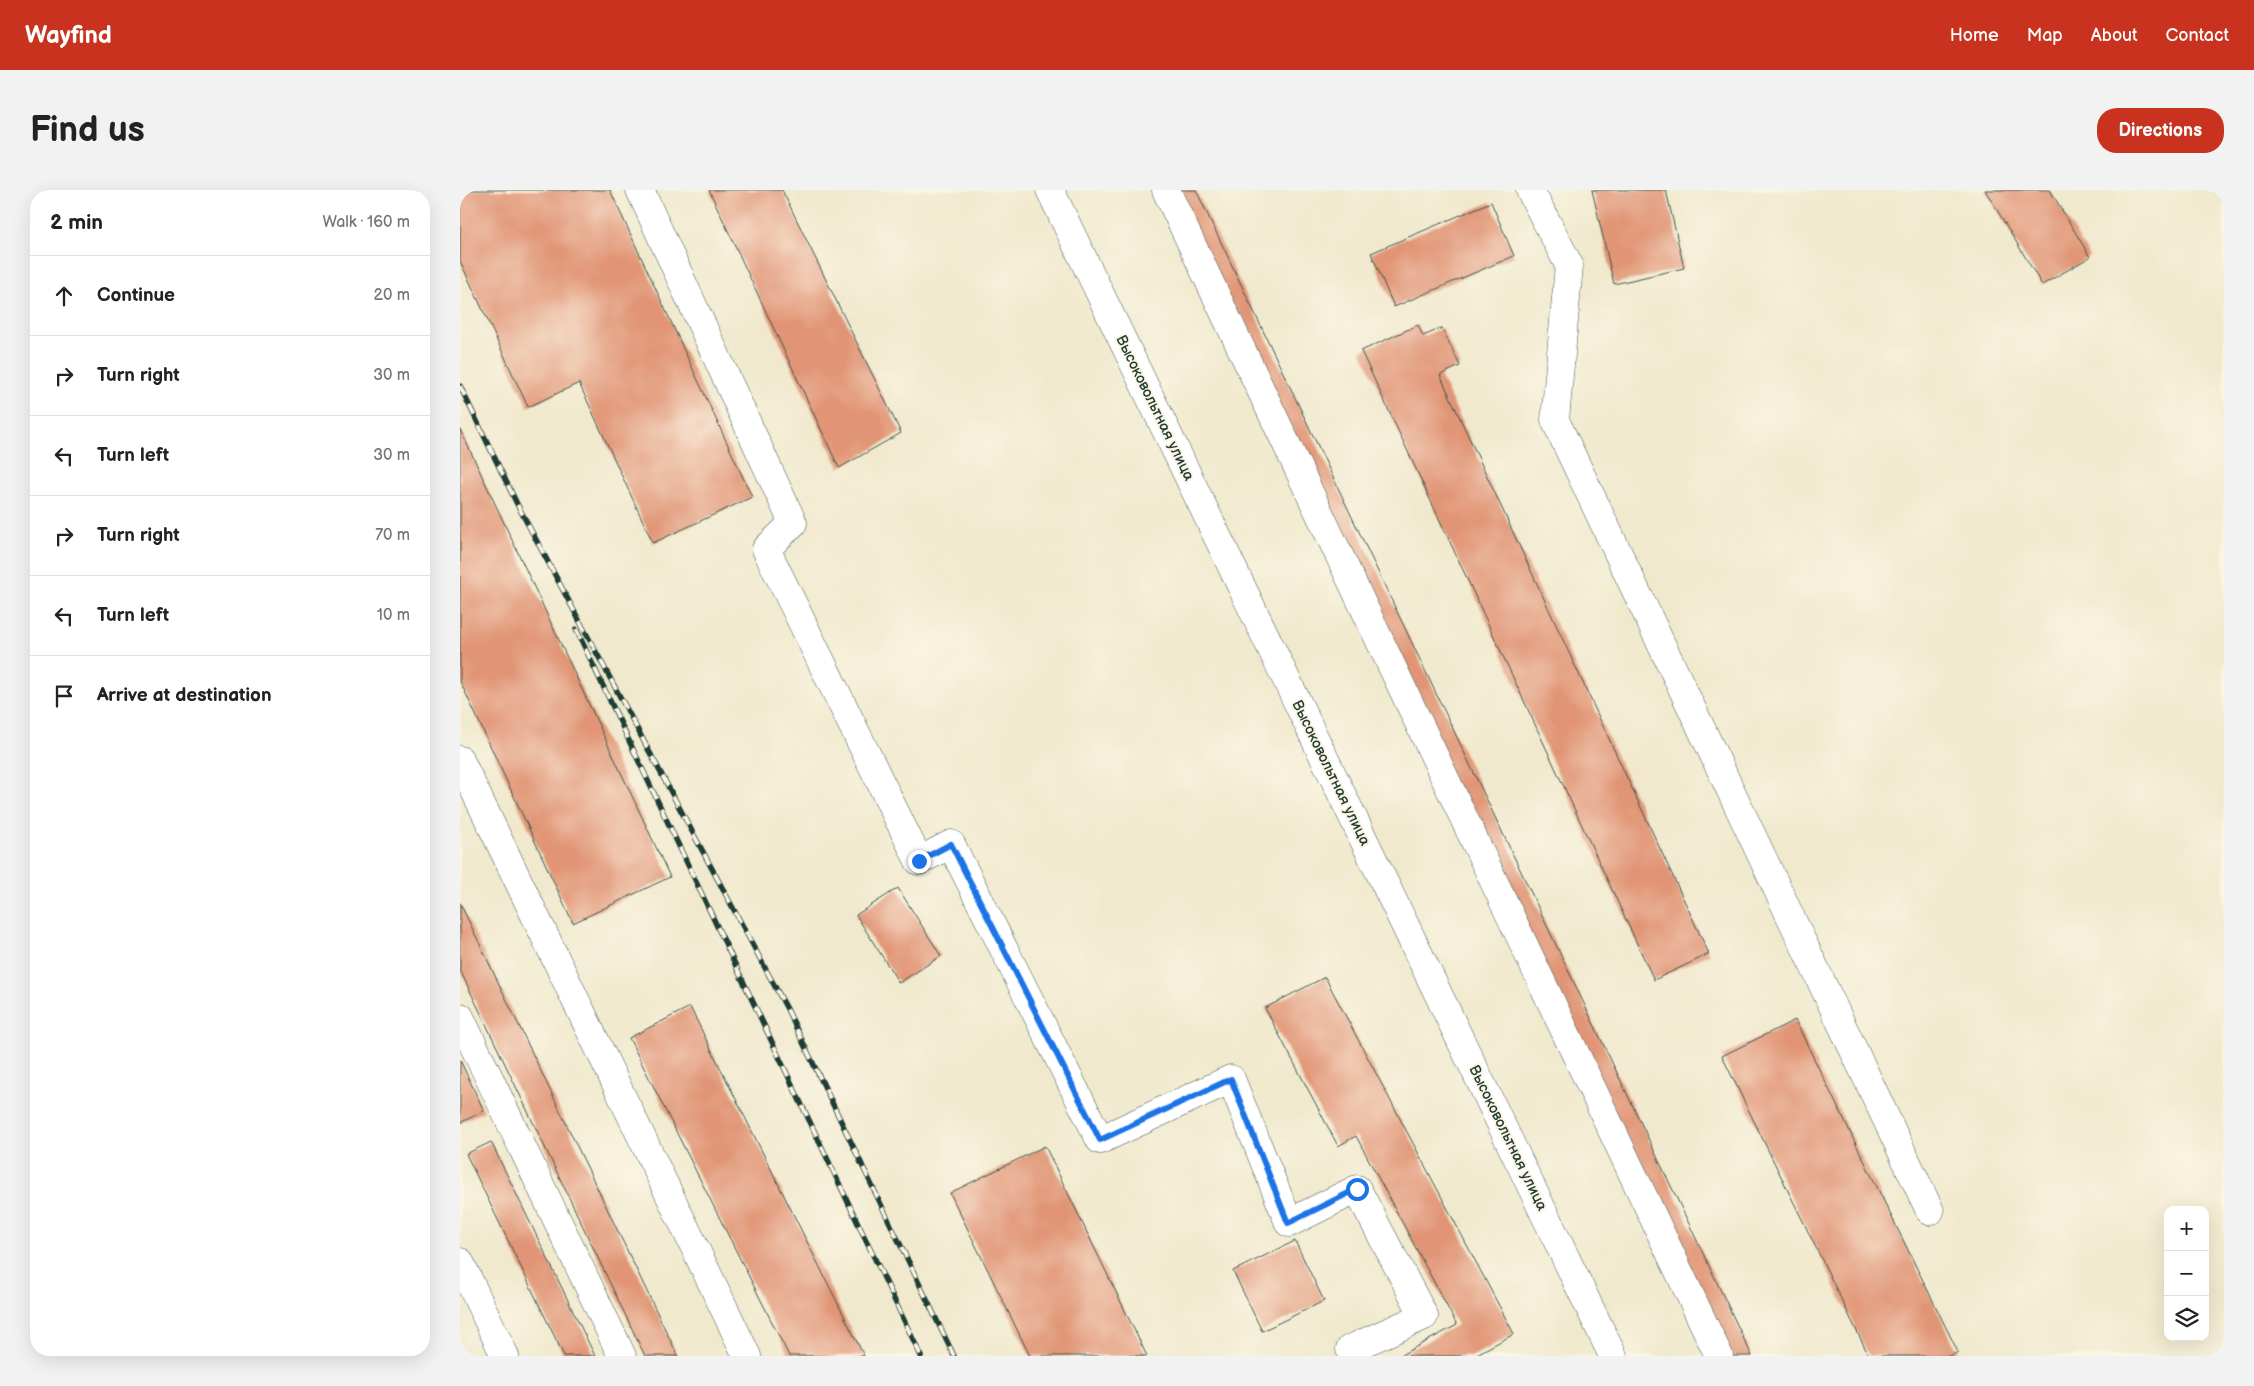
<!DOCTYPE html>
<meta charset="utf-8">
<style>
body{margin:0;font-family:"Balsamiq Sans",sans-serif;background:#f2f2f2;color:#222}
.controls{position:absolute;right:15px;bottom:15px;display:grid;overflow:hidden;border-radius:10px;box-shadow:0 5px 20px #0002}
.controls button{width:45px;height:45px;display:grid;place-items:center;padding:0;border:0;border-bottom:1px solid #e0e0e0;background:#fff;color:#222;font:25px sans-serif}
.stop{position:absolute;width:15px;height:15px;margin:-11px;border:4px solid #1a73e8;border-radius:50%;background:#fff}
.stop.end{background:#1a73e8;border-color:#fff;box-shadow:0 1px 5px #0008}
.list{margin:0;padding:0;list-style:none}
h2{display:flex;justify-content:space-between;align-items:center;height:65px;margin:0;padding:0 20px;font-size:21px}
h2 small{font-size:16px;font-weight:400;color:#767676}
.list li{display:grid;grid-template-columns:32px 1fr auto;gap:15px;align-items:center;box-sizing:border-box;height:80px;padding:0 20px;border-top:1px solid #e0e0e0}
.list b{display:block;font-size:19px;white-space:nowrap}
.list em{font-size:16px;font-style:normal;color:#767676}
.icon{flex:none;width:28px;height:28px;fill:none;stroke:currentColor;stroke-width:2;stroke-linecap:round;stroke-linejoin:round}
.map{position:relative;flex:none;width:1764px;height:1166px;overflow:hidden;border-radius:20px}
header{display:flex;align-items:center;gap:30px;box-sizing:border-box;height:70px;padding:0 25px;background:#c8321e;color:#fff}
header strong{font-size:24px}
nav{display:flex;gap:28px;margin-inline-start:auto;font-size:18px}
.intro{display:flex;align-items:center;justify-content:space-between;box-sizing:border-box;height:120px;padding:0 30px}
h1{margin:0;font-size:35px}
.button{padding:12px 22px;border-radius:20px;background:#c8321e;color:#fff;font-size:18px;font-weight:700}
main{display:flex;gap:30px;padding:0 30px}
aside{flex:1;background:#fff;border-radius:20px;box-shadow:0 5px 20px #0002}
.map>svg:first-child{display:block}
.building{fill:#e19576}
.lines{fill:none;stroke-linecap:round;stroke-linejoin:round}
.minor-casing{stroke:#3e574b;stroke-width:29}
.minor{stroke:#fff;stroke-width:28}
.rail-casing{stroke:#1f3d34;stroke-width:5.5}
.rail{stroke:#fcf5e5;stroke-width:4;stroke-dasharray:11;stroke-linecap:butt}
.route{stroke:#1a73e8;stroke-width:6}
.labels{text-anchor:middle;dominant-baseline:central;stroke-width:4;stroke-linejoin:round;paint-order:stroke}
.street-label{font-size:15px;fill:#1f3d34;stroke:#fcf5e5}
</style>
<header>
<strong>Wayfind</strong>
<nav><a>Home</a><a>Map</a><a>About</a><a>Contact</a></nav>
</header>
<div class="intro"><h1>Find us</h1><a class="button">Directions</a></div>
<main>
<aside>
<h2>2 min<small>Walk · 160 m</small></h2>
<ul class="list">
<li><svg class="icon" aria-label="ahead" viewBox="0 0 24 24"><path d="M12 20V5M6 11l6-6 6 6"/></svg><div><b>Continue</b></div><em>20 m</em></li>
<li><svg class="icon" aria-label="right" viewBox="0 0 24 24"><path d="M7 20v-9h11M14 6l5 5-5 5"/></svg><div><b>Turn right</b></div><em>30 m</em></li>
<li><svg class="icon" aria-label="left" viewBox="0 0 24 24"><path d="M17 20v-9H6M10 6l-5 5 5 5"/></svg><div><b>Turn left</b></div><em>30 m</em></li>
<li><svg class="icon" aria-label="right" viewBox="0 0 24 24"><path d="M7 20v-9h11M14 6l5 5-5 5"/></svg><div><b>Turn right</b></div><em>70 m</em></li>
<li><svg class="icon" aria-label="left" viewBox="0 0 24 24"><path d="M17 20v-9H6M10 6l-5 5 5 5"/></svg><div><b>Turn left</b></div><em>10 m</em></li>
<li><svg class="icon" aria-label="arrive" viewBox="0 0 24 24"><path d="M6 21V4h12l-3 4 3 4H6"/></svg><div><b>Arrive at destination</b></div></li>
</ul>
</aside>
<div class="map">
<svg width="1764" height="1166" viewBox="0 0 1764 1166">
<rect width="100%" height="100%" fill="#fcf5e5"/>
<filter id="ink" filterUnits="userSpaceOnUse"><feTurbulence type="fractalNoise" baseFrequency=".02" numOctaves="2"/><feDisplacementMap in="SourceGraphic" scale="10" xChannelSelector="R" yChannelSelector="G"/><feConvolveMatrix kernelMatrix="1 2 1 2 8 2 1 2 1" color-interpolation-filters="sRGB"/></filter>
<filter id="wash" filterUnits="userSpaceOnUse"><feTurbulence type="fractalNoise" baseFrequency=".0096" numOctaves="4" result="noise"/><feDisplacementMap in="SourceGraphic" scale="20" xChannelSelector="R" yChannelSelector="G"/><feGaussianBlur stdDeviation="1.12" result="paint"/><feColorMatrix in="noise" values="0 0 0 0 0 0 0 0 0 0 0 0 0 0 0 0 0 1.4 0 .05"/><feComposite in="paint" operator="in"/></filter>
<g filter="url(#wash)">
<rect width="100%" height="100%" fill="#f0e9cd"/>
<g id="blocks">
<g class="building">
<path d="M 0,0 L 150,0 L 292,307 L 193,353 L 119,193 L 68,217 L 0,71 Z"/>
<path d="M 249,0 L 322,0 L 441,243 L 379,278 Z"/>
<path d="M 700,0 L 736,0 L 1292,1166 L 1256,1166 Z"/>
<path d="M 1132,0 L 1206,0 L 1224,78 L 1154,94 Z"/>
<path d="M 1525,0 L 1590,0 L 1630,67 L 1582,95 Z"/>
<path d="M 1031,12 L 1054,66 L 934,117 L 911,63 Z"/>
<path d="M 958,135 L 963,146 L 982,138 L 1000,176 L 980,185 L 1249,764 L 1194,790 L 901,161 Z"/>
<path d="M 0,239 L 210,687 L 113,733 L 0,491 Z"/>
<path d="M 438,698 L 481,766 L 439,793 L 396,725 Z"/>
<path d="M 0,713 L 218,1166 L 185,1166 L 0,780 Z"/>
<path d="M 865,787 L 1054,1144 L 1013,1166 L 939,1166 L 997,1135 L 896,946 L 878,956 L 805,818 Z"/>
<path d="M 230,817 L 404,1166 L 329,1166 L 169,848 Z"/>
<path d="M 1335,830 L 1498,1162 L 1490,1166 L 1409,1166 L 1262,866 Z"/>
<path d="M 0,870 L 24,921 L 0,933 Z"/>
<path d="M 31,952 L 135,1166 L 104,1166 L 6,964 Z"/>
<path d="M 585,956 L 687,1166 L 570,1166 L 490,1003 Z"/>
<path d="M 835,1051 L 864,1111 L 802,1141 L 773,1081 Z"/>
</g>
</g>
</g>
<g filter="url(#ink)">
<use href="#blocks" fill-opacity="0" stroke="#3e574b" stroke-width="1"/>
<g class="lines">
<g class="minor-casing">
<g id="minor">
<path d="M 180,0 L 333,333 L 306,359 L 459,671 L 491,654 L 640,950 L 771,889 L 829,1033 L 897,999 L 964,1126 L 890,1159 L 894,1166"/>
<path d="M 590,0 L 1153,1166"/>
<path d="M 706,0 L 1259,1166"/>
<path d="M 1070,0 L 1109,75 L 1095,230 L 1470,1021"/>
<path d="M 0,570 L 287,1166"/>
<path d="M 0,827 L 162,1166"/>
<path d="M 0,1072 L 45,1166"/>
</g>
</g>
<use href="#minor" class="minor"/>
<g class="rail-casing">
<g id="rail">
<path d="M 0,196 L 57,314 L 327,819 L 494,1166"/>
<path d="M 116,439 L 461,1166"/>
</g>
</g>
<use href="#rail" class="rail"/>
</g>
</g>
<g class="lines" filter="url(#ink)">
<path class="route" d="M 459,671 L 491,654 L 640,950 L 771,889 L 828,1033 L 897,999"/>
</g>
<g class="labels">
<g class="street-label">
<text transform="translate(695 218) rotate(64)">Высоковольтная улица</text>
<text transform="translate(871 583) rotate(64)">Высоковольтная улица</text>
<text transform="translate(1048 948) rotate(64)">Высоковольтная улица</text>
</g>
</g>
</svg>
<div class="controls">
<button>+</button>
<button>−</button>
<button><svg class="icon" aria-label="layers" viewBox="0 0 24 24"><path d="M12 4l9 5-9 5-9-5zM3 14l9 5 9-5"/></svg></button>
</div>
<div class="stop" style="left:897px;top:999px"></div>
<div class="stop end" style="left:459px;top:671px"></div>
</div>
</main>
